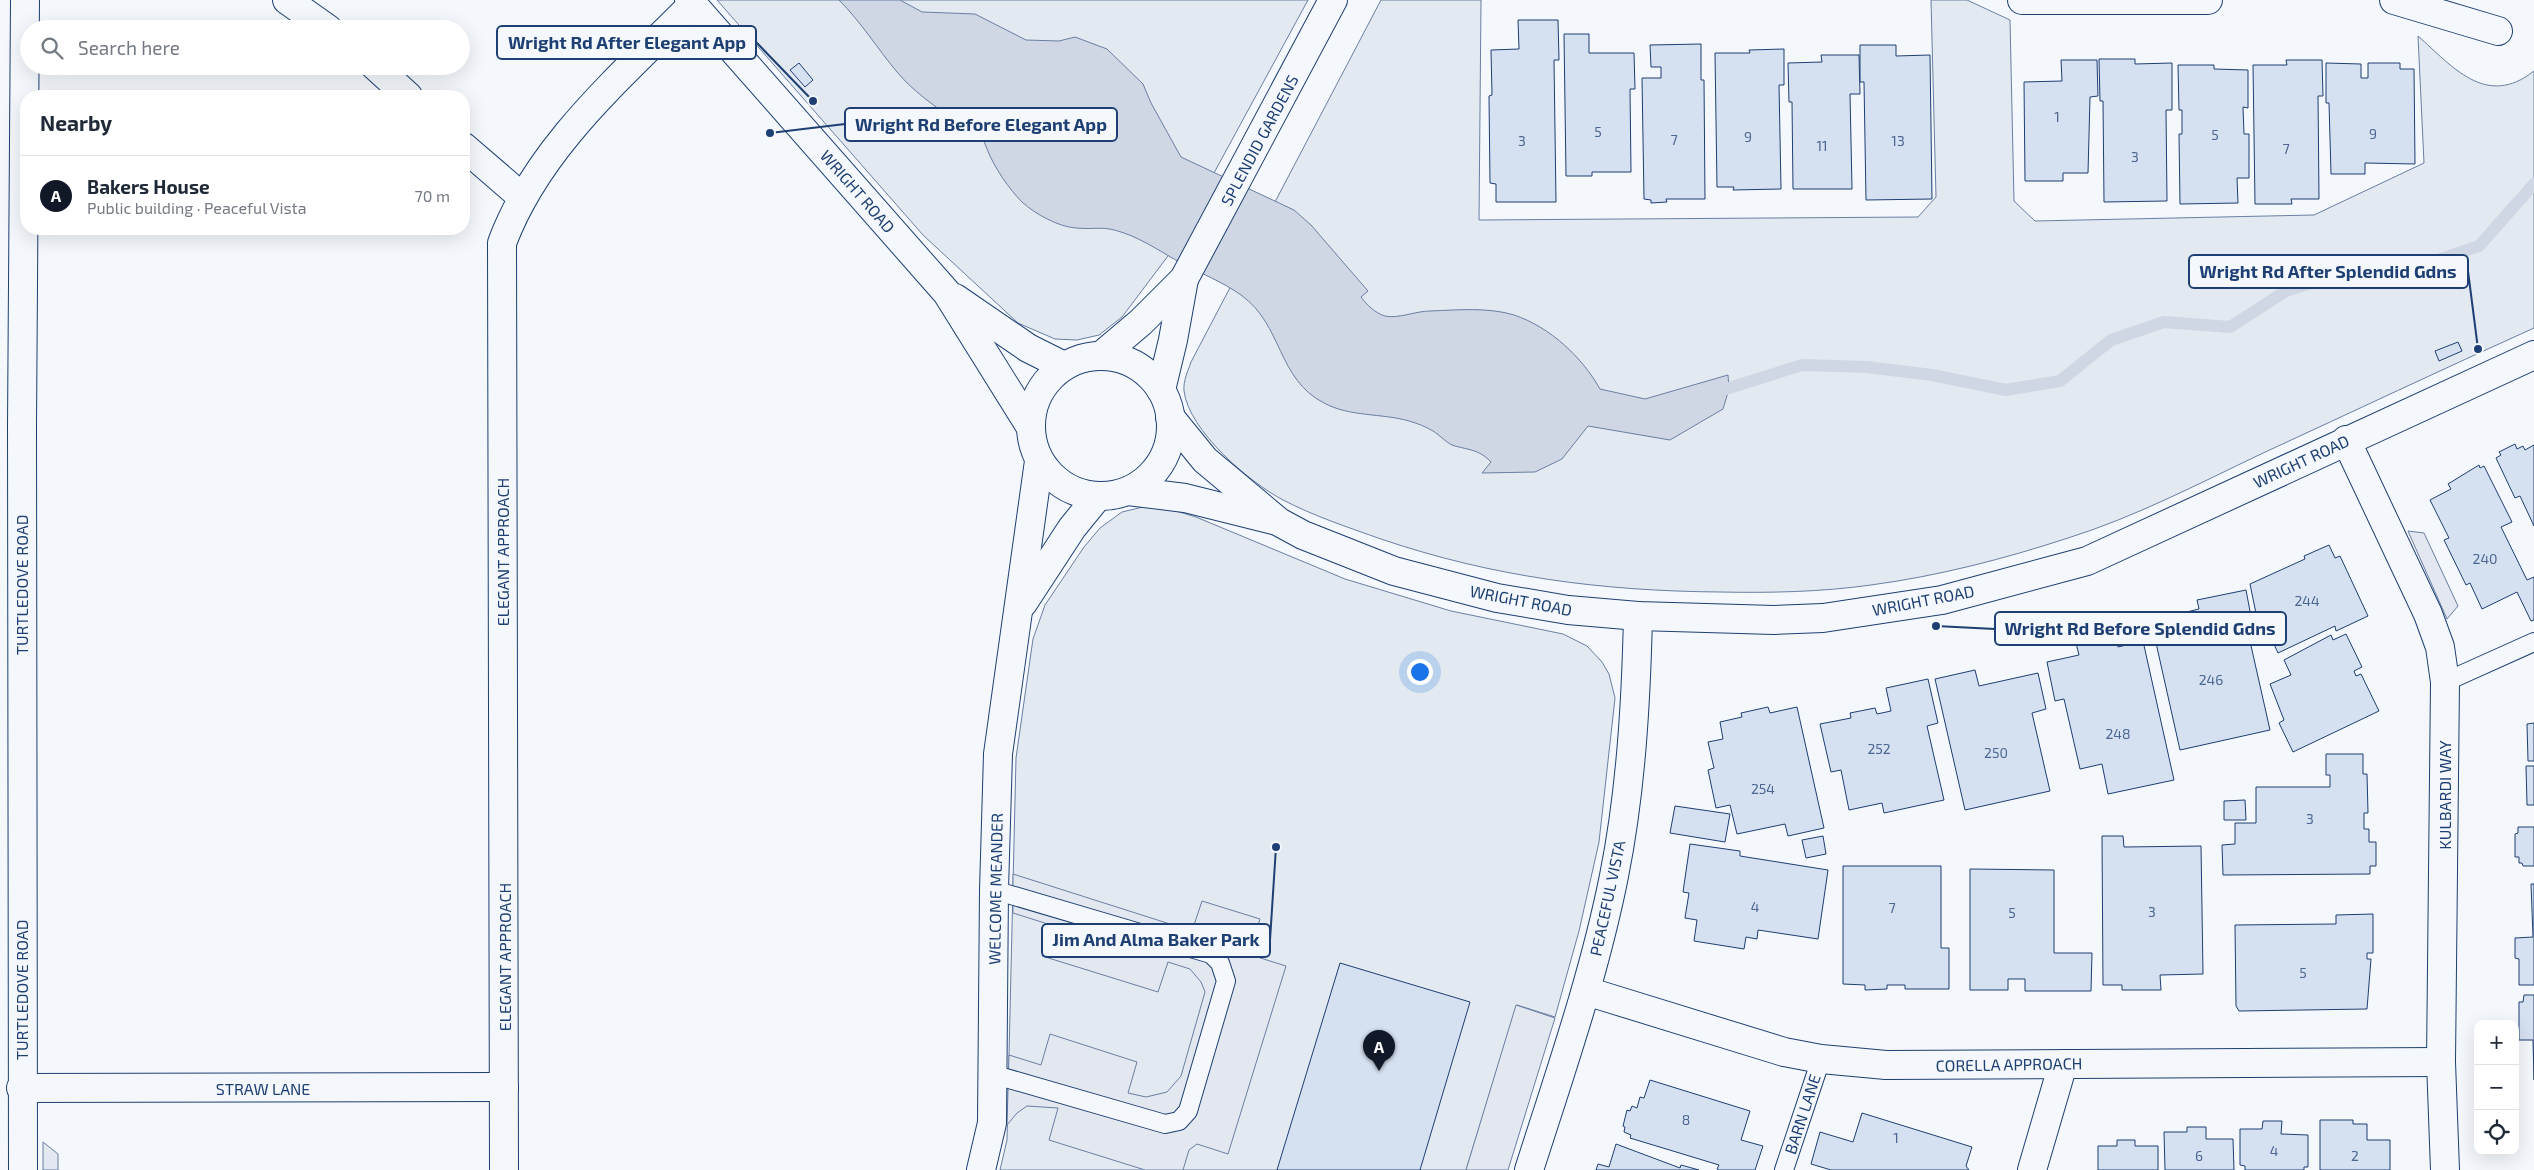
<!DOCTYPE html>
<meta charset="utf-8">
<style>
body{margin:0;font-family:"Exo 2",sans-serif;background:#f2f2f3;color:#1f2937}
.controls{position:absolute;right:15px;bottom:15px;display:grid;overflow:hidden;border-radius:10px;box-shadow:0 5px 20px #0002}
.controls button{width:45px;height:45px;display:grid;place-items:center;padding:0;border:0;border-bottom:1px solid #e0e1e3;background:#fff;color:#1f2937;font:25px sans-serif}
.you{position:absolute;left:1419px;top:671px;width:18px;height:18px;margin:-12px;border:4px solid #fff;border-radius:50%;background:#1a73e8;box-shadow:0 0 0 8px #1a73e833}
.badge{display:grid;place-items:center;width:32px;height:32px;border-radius:50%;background:#111827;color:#fff;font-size:16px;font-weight:700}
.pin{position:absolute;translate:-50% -41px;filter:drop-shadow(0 1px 2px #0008)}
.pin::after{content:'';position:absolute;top:26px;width:18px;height:15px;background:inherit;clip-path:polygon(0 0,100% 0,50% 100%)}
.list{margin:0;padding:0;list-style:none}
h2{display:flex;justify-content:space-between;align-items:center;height:65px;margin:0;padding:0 20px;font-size:21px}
h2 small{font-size:16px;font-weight:400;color:#747a83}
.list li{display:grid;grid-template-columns:32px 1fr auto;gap:15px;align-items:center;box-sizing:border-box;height:80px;padding:0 20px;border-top:1px solid #e0e1e3}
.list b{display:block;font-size:19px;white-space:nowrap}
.list p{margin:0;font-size:16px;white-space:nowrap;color:#747a83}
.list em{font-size:16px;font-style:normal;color:#747a83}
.icon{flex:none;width:28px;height:28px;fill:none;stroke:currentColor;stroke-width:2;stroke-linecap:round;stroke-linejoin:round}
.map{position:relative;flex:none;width:2534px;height:1170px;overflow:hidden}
.search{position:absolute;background:#fff;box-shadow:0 5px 20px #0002;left:20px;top:20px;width:450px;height:55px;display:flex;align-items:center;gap:12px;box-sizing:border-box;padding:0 18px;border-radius:28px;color:#747a83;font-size:19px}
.panel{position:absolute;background:#fff;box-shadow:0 5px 20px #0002;left:20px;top:90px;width:450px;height:145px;border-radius:20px}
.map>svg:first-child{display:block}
.green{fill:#e3e9f0;stroke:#687fa3}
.parking{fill:#e3e8f0;stroke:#687fa3}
.water{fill:#cfd7e4;stroke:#687fa3}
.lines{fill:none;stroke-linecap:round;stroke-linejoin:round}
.stream{stroke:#cfd7e4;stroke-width:12}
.building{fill:#d5e0f0;stroke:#1d3f73}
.service-casing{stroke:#1d3f73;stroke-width:20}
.minor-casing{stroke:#1d3f73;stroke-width:30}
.tertiary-casing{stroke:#1d3f73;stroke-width:30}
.service{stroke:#f4f7fb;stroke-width:18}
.minor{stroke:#f4f7fb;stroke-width:28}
.tertiary{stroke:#f4f7fb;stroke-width:28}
.labels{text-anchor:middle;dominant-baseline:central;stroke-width:4;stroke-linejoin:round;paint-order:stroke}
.number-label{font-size:14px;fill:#4b6792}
.street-label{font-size:16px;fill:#1d3f73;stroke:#f4f7fb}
.leader{fill:none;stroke:#1d3f73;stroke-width:2}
.callout-dot{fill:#1d3f73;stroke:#f4f7fb;stroke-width:2}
.callout{fill:#f4f7fb;stroke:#1d3f73;stroke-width:2}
.callout-label{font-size:18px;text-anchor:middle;font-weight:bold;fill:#1d3f73}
</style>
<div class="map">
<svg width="2534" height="1170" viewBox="0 0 2534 1170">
<rect width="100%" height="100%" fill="#f4f7fb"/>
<g class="green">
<path d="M 717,0 L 1308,0 L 1171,252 L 1122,317 L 1099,335 L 1077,340 L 1055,339 L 1018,323 L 923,235 Z"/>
<path d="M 1381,0 L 1481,0 L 1479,220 L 1918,217 L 1936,197 L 1931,0 L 1967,0 L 2010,20 L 2014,201 L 2035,221 L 2314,215 L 2424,163 L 2418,36 C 2452,66 2486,109 2534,71 L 2534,328 C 2443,369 2352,412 2261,454 C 2198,484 2135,517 2068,538 C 2004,559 1938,576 1871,585 C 1821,592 1770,593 1720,592 C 1602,591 1493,577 1381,539 C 1347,527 1314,516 1283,500 C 1249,482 1189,431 1184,391 C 1183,381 1188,371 1191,362 Z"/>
<path d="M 1147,506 L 1166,508 L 1196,517 L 1345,579 L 1451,611 L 1563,634 L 1587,646 L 1602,662 L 1609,674 L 1615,698 L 1599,842 L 1579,931 L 1555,1017 L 1517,1005 L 1466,1170 L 1000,1170 L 1007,1140 L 1016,758 L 1033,639 L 1045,605 L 1084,547 L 1100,528 L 1122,512 Z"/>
</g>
<g class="parking">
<path d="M 2408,531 L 2424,533 L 2458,606 L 2447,619 Z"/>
<path d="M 1013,874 L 1192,931 L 1202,901 L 1260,919 L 1250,950 L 1254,956 L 1286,966 L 1228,1154 L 1197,1144 L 1189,1150 L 1183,1170 L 1145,1170 L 1049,1140 L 1058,1108 L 1027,1106 L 1017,1113 L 1007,1125 L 1009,1055 L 1041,1065 L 1050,1034 L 1137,1062 L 1128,1093 L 1146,1097 L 1167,1092 L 1181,1076 L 1205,992 L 1201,982 L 1190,969 L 1168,962 L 1158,992 L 1042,956 L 1051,925 L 1013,913 Z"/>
<path d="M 1516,1005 L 1555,1018 L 1508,1170 L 1466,1170 Z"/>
<path d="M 43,1142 L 58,1154 L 58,1170 L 43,1170 Z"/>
</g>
<path class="water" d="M 839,0 L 900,0 L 922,12 L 975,14 L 1026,40 L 1059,41 L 1075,37 L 1107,49 L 1143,84 L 1151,103 L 1181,157 L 1294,210 L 1311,225 L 1368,291 L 1361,297 C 1367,305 1375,313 1385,316 C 1398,319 1416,311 1430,311 C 1457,310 1488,307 1514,315 C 1550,327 1582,357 1600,389 L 1645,399 L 1728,375 L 1729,389 L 1723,409 L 1670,440 L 1588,426 L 1562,459 L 1535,472 L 1482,473 L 1491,462 C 1480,450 1470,450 1455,446 C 1447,444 1440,435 1433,431 C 1426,427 1417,423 1409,421 C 1381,413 1350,417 1324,403 C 1277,379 1283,325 1241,295 C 1223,282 1200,273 1181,263 C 1163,253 1144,240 1124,233 C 1102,225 1097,230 1076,228 C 1059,227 1035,214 1022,202 C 1009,189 994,167 987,149 C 978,127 980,121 957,109 L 953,119 C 933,105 913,91 897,72 C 877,48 861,22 839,0 Z"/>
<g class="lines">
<path class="stream" d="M 1713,393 L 1802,365 L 1867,367 L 1932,375 L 2006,390 L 2060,381 L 2111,340 L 2164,322 L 2230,327 L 2286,291 L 2367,265 L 2438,260 L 2479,246 L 2534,184"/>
</g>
<g class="building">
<path d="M 1518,20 L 1558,20 L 1559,60 L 1554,60 L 1556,202 L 1496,202 L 1496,184 L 1490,183 L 1489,96 L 1492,95 L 1491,50 L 1519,49 Z"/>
<path d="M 1564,34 L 1589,34 L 1589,53 L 1634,53 L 1635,89 L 1630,89 L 1631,172 L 1592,172 L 1592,176 L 1566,176 Z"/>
<path d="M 1701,44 L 1701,80 L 1704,80 L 1705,199 L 1666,199 L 1667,202 L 1651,203 L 1651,200 L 1644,199 L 1642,78 L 1661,78 L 1661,67 L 1651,67 L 1650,45 Z"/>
<path d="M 1860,45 L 1896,45 L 1896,56 L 1930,55 L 1932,199 L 1866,200 L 1864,82 L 1860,82 Z"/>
<path d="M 1784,49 L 1784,85 L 1779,85 L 1781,189 L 1733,190 L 1734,187 L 1717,187 L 1715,53 L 1750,53 L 1749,50 Z"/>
<path d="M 1821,55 L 1859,55 L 1860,94 L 1850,94 L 1852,189 L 1793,189 L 1792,102 L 1789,102 L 1788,63 L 1822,62 Z"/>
<path d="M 2099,59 L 2135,59 L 2135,64 L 2172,63 L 2172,110 L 2166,110 L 2167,201 L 2104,202 L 2103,101 L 2100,101 Z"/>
<path d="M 2061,60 L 2097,60 L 2098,96 L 2090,97 L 2088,173 L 2063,173 L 2063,181 L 2025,181 L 2024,82 L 2062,81 Z"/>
<path d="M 2286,60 L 2322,60 L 2323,96 L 2318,96 L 2319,199 L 2291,199 L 2292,204 L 2255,204 L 2253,65 L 2287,65 Z"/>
<path d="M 799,63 L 813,80 L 805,87 L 790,70 Z"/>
<path d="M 2326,63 L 2361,64 L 2361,78 L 2368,78 L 2368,63 L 2400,63 L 2400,69 L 2414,69 L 2415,164 L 2365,163 L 2365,174 L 2331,174 L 2329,103 L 2326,103 Z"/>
<path d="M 2178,65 L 2214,65 L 2214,69 L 2248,70 L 2248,108 L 2243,107 L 2244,134 L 2249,134 L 2249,178 L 2237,178 L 2238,203 L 2180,204 L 2179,134 L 2182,134 L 2182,110 L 2179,110 Z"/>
<path d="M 2458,342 L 2462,351 L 2439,361 L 2435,351 Z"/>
<path d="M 2515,444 L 2517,449 L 2523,446 L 2525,450 L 2534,445 L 2534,526 L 2520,496 L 2515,498 L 2496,458 L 2501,455 L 2499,452 Z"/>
<path d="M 2479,465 L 2480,468 L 2484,466 L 2512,522 L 2501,527 L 2527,580 L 2534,577 L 2534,620 L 2531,621 L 2517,592 L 2482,609 L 2470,583 L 2466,585 L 2444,540 L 2449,538 L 2430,500 L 2451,489 L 2448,484 Z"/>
<path d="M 2329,545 L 2335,558 L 2340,556 L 2368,616 L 2336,631 L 2335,626 L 2278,653 L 2267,629 L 2281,622 L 2279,619 L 2259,628 L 2250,584 L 2305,559 L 2304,556 Z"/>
<path d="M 2246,590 L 2253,627 L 2247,628 L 2270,730 L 2180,750 L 2152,625 L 2179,620 L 2178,614 L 2199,609 L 2197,600 Z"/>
<path d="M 2114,634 L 2118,647 L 2143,641 L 2174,780 L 2108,794 L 2102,764 L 2080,769 L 2064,699 L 2055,701 L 2047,662 L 2079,655 L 2076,643 Z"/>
<path d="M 2346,634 L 2362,667 L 2354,671 L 2356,676 L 2361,674 L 2379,711 L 2293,752 L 2279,723 L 2284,720 L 2270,684 L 2291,675 L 2284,660 L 2331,635 L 2333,640 Z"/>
<path d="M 1975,670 L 1979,686 L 2038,673 L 2046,709 L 2032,713 L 2050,791 L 1965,810 L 1935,679 Z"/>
<path d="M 1928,679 L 1938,723 L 1927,726 L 1944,800 L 1884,813 L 1882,803 L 1849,810 L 1841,770 L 1831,772 L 1820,724 L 1851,718 L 1850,713 L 1875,708 L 1877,714 L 1891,711 L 1886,688 Z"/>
<path d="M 1768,707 L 1770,713 L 1797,707 L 1824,828 L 1788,836 L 1785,824 L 1737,834 L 1730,805 L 1716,808 L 1708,770 L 1714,768 L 1708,742 L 1723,739 L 1720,722 L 1742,717 L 1741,713 Z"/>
<path d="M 2534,723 L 2534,761 L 2528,761 L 2527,724 Z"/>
<path d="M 2326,754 L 2363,754 L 2363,774 L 2367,774 L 2368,813 L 2364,813 L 2364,829 L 2369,829 L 2369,842 L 2376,842 L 2376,866 L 2370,866 L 2370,874 L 2223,875 L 2222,845 L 2235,844 L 2235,823 L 2256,823 L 2256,787 L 2330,787 L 2330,775 L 2326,775 Z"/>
<path d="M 2526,766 L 2534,766 L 2534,805 L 2527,805 Z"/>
<path d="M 2245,800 L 2246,820 L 2224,820 L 2224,801 Z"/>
<path d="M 1675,806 L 1730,814 L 1725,842 L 1670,833 Z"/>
<path d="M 2518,827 L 2534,827 L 2534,866 L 2523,866 L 2522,863 L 2519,863 L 2519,857 L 2515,857 L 2515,834 L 2518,833 Z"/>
<path d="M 1823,836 L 1826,854 L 1806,858 L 1802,840 Z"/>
<path d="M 2102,836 L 2123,836 L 2124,847 L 2201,846 L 2203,974 L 2160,975 L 2161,990 L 2122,990 L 2122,985 L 2103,985 Z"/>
<path d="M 1690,844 L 1740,851 L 1740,856 L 1828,870 L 1818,939 L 1758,930 L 1757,939 L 1746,937 L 1744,949 L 1694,941 L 1697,920 L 1685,918 L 1689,893 L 1683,892 Z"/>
<path d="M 1843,866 L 1941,866 L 1941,948 L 1949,948 L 1949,989 L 1905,989 L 1905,985 L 1887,985 L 1887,989 L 1865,990 L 1865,985 L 1843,984 Z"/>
<path d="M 1970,869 L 2054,870 L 2054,953 L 2092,953 L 2091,991 L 2025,991 L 2025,979 L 2008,979 L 2008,990 L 1970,990 Z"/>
<path d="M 2531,884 L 2534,884 L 2534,985 L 2519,985 L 2519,959 L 2515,958 L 2515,938 L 2533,937 Z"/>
<path d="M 2373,914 L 2373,953 L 2367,953 L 2367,959 L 2371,959 L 2367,1009 L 2239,1011 L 2236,1006 L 2235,925 L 2336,924 L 2336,915 Z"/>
<path d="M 1340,963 L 1470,1002 L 1420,1170 L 1277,1170 Z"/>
<path d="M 2524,995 L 2534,995 L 2534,1080 L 2533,1040 L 2519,1040 L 2519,1002 L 2523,1002 Z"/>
<path d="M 1650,1080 L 1750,1111 L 1741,1140 L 1763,1146 L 1755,1170 L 1719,1170 L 1717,1169 L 1719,1165 L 1630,1138 L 1631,1135 L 1624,1132 L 1625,1127 L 1623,1126 L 1627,1110 L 1630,1111 L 1632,1106 L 1637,1108 L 1640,1097 L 1644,1098 Z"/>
<path d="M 1862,1113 L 1972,1147 L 1966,1166 L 1969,1170 L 1831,1170 L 1811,1164 L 1820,1132 L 1853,1142 Z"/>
<path d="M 2320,1120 L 2353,1120 L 2353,1124 L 2367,1124 L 2367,1140 L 2390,1140 L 2390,1170 L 2320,1170 Z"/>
<path d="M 2263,1121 L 2282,1121 L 2281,1134 L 2308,1135 L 2308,1167 L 2304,1167 L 2304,1170 L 2245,1170 L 2245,1166 L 2240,1165 L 2240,1129 L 2262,1129 Z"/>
<path d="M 2187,1127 L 2206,1127 L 2206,1139 L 2233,1139 L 2234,1170 L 2165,1170 L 2164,1132 L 2187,1132 Z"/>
<path d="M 2117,1140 L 2135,1140 L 2135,1146 L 2158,1146 L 2158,1170 L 2098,1170 L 2098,1146 L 2117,1146 Z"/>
<path d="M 1616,1144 L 1680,1168 L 1681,1165 L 1699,1170 L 1596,1170 L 1598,1164 L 1609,1167 Z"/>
</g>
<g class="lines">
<g class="service-casing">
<g id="service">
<path d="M 2445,682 L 2534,642"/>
<path d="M 992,1074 L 1165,1124 L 1179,1121 L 1188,1111 L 1226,981 L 1220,963 L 1211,954 L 994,890"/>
<path d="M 1784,1170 L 1821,1059"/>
</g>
</g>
<g class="minor-casing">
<g id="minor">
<path d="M 287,0 L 328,29"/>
<path d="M 2022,0 L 2208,0"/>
<path d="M 2394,0 L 2498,31"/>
<path d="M 375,66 L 408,96"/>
<path d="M 464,147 L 522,197"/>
<path d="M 1102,355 L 1141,322 L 1184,279 L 1333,0"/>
<path d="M 1161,390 L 1173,340 L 1184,279"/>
<path d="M 2346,440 L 2428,614 L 2440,647 L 2445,682 L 2441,1062 L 2445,1170"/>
<path d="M 1023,603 L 1072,528 L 1098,496"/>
<path d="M 1586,991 L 1784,1052 L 1821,1059 L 1886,1065 L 2441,1062"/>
<path d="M 21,1088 L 504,1087"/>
<path d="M 23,1170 L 22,426 L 25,0"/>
<path d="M 504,1170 L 502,243 C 538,146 622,76 693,4"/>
<path d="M 981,1170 L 992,1123 L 994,890 L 998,754 L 1039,461"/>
<path d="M 1529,1170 C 1560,1073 1594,976 1614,876 C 1631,791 1636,703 1638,616"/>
<path d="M 2032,1170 L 2063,1064"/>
</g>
</g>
<g class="tertiary-casing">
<g id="tertiary">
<path d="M 689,0 L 947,293 L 1030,426"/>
<path d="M 955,298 L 1028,348 L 1064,366"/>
<circle cx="1101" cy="426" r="70"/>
<path d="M 1170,417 L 1205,460 L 1279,522 L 1303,535 L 1394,571 L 1497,598 L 1568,610 L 1638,616 L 1774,620 L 1823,618 L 1942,600 L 2087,561 L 2534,355"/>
<path d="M 1128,491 L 1185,498 L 1273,520"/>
</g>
</g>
<use href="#service" class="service"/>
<use href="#minor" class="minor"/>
<use href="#tertiary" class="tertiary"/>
</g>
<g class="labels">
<g class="number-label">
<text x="2057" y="116">1</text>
<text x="1598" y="131">5</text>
<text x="2373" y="133">9</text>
<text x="2215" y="134">5</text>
<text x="1748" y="136">9</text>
<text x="1674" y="139">7</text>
<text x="1522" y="140">3</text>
<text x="1898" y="140">13</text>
<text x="1822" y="145">11</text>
<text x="2286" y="148">7</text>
<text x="2135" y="156">3</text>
<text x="2485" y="558">240</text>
<text x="2307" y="600">244</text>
<text x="2211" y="679">246</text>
<text x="2118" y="733">248</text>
<text x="1879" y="748">252</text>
<text x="1996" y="752">250</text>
<text x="1763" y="788">254</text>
<text x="2310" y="818">3</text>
<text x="1755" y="906">4</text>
<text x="1892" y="907">7</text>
<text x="2152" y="911">3</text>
<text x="2012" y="912">5</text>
<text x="2303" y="972">5</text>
<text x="1686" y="1119">8</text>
<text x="1896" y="1137">1</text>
<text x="2274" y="1150">4</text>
<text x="2199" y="1155">6</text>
<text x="2355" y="1155">2</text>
</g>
<g class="street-label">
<text transform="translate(1259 140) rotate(-62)">SPLENDID GARDENS</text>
<text transform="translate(858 191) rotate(49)">WRIGHT ROAD</text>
<text transform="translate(2301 461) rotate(-25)">WRIGHT ROAD</text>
<text transform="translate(502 552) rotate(-90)">ELEGANT APPROACH</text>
<text transform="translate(21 585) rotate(-90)">TURTLEDOVE ROAD</text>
<text transform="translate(1521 600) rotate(11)">WRIGHT ROAD</text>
<text transform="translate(1923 600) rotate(-11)">WRIGHT ROAD</text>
<text transform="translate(2444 795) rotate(-90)">KULBARDI WAY</text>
<text transform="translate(995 889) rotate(-89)">WELCOME MEANDER</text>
<text transform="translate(1607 898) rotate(-78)">PEACEFUL VISTA</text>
<text transform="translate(504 957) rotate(-90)">ELEGANT APPROACH</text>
<text transform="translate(21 990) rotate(-90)">TURTLEDOVE ROAD</text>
<text transform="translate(2009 1064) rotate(-1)">CORELLA APPROACH</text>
<text x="263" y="1088">STRAW LANE</text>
<text transform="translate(1802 1114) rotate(-72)">BARN LANE</text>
</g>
</g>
<path class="leader" d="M813 101L756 42M770 133L845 124M2478 349L2468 271M1936 626L1995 629M1276 847L1270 940"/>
<g class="callout-dot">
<circle cx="813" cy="101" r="5"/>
<circle cx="770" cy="133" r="5"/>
<circle cx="2478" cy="349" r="5"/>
<circle cx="1936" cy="626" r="5"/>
<circle cx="1276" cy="847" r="5"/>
</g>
<g class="callout">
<rect x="497" y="26" width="259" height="33" rx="5"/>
<rect x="845" y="108" width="272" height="33" rx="5"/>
<rect x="2189" y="255" width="279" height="33" rx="5"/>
<rect x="1995" y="612" width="291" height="33" rx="5"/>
<rect x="1042" y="924" width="228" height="33" rx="5"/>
</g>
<g class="callout-label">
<text x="627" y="49">Wright Rd After Elegant App</text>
<text x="981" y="131">Wright Rd Before Elegant App</text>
<text x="2328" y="278">Wright Rd After Splendid Gdns</text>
<text x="2140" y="635">Wright Rd Before Splendid Gdns</text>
<text x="1156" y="946">Jim And Alma Baker Park</text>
</g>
</svg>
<div class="controls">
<button>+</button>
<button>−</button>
<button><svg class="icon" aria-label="locate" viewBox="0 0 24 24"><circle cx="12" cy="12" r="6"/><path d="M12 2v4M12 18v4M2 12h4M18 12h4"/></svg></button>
</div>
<div class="you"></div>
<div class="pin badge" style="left:1379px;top:1071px">A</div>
<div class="search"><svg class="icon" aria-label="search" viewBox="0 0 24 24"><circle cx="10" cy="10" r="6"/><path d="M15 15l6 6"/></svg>Search here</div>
<section class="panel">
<h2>Nearby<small></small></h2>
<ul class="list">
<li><span class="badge">A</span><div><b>Bakers House</b><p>Public building · Peaceful Vista</p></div><em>70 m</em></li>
</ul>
</section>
</div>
